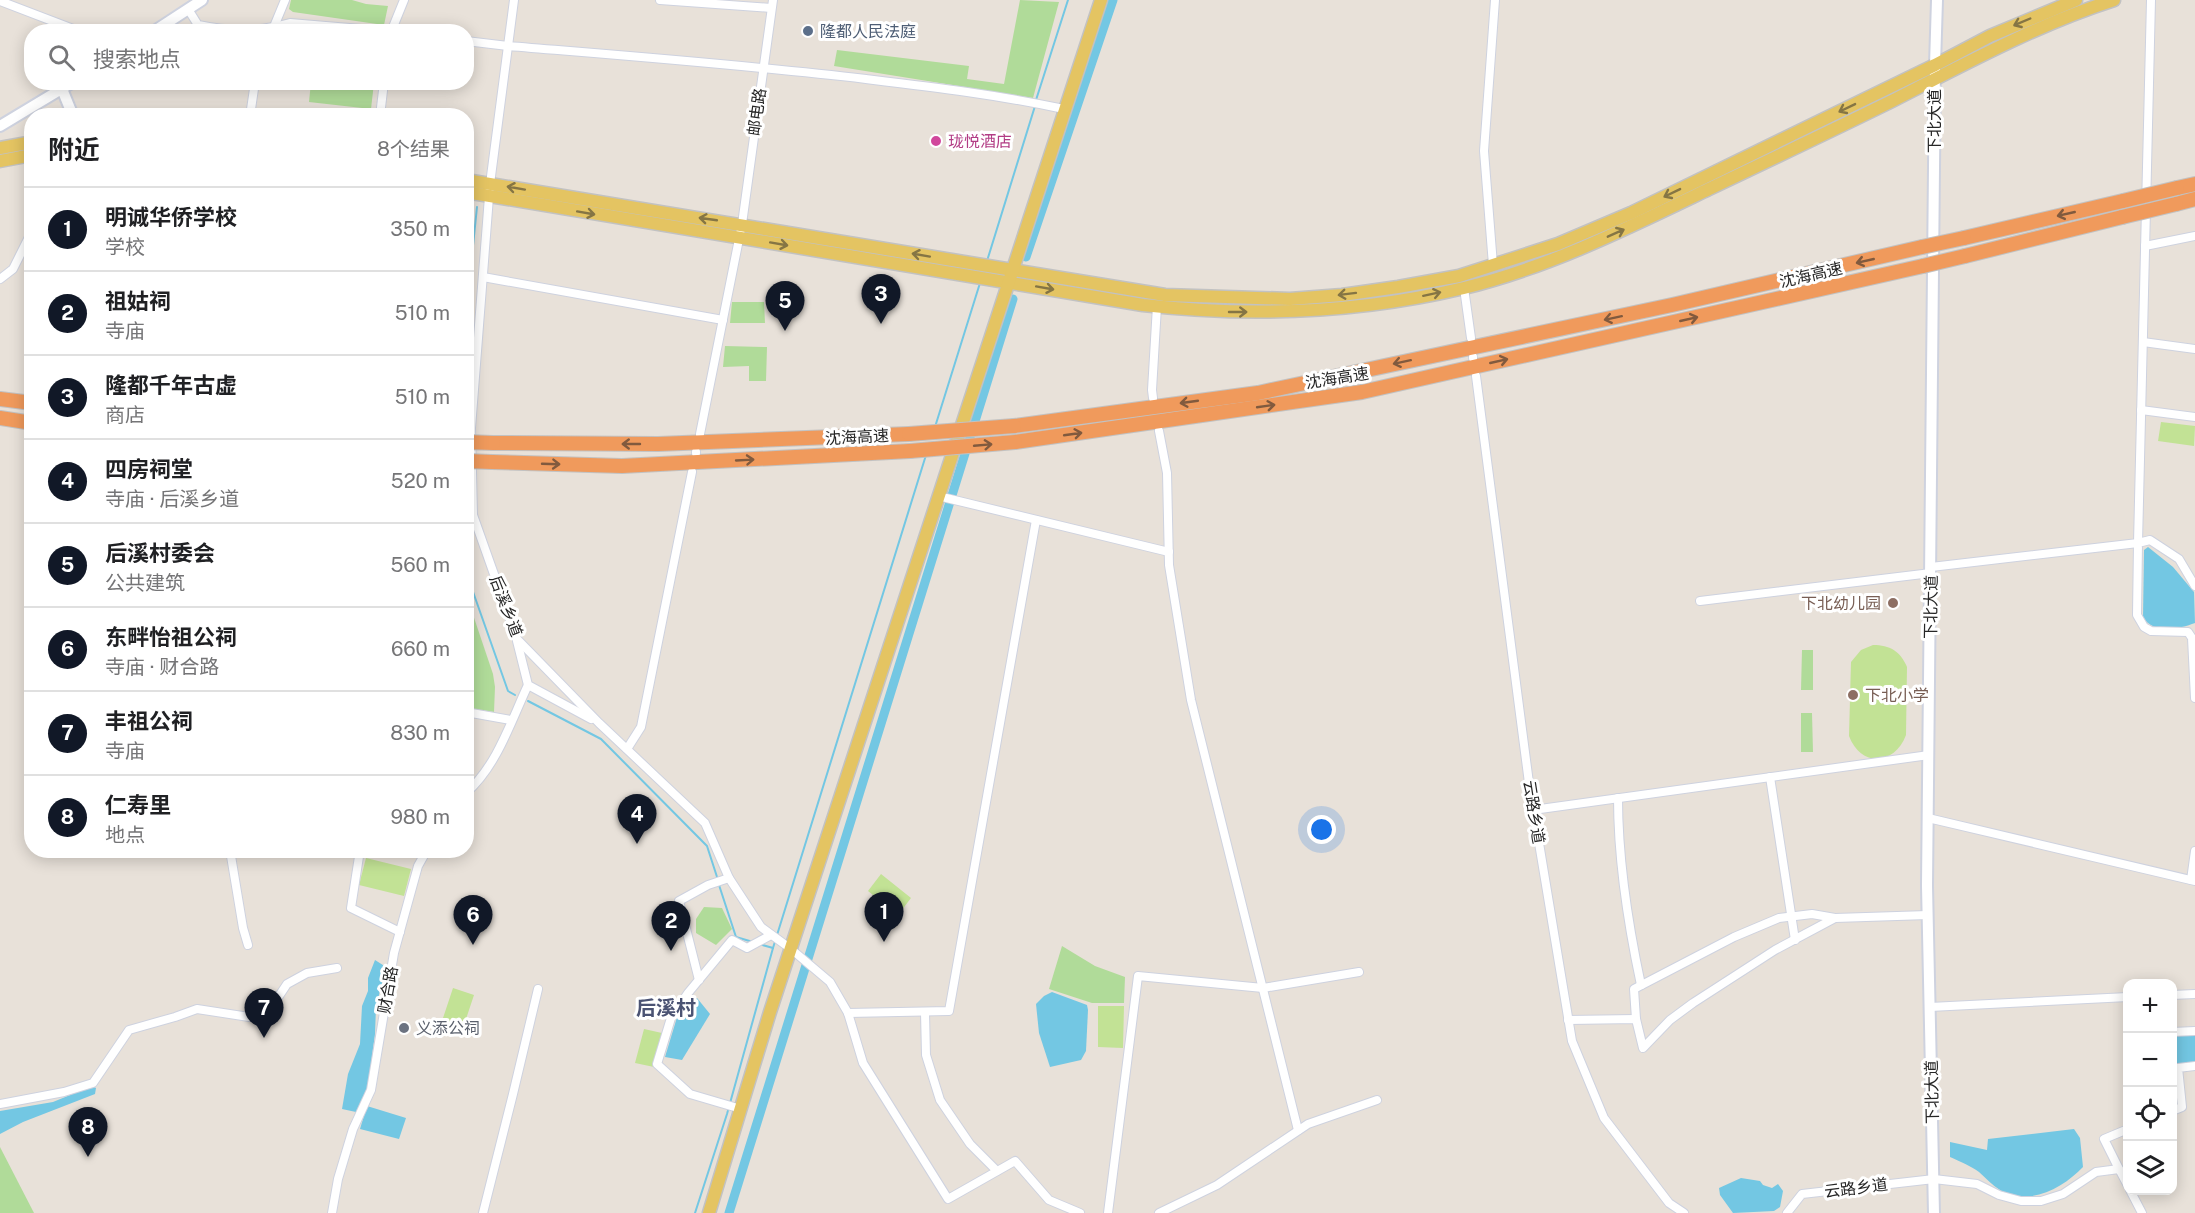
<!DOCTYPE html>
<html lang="zh">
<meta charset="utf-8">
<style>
body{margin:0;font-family:"Public Sans","Noto Sans SC",sans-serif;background:#f6f6f6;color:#202124}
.controls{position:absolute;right:18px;bottom:18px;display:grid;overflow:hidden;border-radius:12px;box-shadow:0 3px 15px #0003}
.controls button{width:54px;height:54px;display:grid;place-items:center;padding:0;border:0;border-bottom:2px solid #e0e0e0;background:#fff;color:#202124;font:30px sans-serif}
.you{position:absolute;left:1322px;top:830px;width:21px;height:21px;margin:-15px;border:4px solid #fff;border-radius:50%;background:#1a73e8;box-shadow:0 0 0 9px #1a73e833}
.badge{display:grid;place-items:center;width:39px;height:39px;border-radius:50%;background:#111827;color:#fff;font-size:20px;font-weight:700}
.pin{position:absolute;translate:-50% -50px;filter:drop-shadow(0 2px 3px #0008)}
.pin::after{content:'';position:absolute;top:32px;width:21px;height:18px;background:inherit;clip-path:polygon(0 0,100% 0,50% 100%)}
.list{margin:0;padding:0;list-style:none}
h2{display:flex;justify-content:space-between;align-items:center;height:78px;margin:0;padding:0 24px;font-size:26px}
h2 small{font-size:20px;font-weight:400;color:#757577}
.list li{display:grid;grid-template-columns:39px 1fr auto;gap:18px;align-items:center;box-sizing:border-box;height:84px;padding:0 24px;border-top:2px solid #e0e0e0}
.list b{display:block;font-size:22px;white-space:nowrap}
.list p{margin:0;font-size:20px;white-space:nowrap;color:#757577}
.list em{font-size:20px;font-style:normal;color:#757577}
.icon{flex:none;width:33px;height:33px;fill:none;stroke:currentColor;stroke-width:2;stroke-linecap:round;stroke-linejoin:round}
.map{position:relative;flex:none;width:2195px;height:1213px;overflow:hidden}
.search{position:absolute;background:#fff;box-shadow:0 3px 15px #0003;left:24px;top:24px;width:450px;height:66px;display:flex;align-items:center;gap:15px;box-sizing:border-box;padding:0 21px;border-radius:24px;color:#757577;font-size:22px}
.panel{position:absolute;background:#fff;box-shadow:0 3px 15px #0003;left:24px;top:108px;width:450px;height:750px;border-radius:24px}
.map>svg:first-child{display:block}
.green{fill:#b0db99}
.pitch{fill:#c2e295}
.water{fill:#73c7e3}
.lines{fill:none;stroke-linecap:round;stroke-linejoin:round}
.stream{stroke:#73c7e3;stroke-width:2}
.canal{stroke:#73c7e3;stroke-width:9}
.street-casing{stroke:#ced2df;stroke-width:10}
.secondary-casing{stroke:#ced2df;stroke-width:14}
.primary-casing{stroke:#c2c2c2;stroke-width:15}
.highway-casing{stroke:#c2c2c2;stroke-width:16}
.street{stroke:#fff;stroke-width:8}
.secondary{stroke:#fff;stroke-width:10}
.primary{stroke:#e4c462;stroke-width:12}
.highway{stroke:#f09a5c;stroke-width:14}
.highway-bridge-casing{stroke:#c2c2c2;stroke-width:16;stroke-linecap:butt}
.highway-bridge{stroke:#f09a5c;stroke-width:14}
.oneway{stroke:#857544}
.oneway2{stroke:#815a3e}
.service-dot{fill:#5c6f8a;stroke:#fff;stroke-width:2}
.hotel-dot{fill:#d1479c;stroke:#fff;stroke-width:2}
.education-dot{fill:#8d6e63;stroke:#fff;stroke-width:2}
.worship-dot{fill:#6b7280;stroke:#fff;stroke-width:2}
.labels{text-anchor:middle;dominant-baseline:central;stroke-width:6;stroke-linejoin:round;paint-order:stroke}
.service-label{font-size:16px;fill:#4e5e75;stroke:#fff;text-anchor:start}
.street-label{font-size:16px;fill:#262626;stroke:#fff}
.hotel-label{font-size:16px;fill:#b23c85;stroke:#fff;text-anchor:start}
.education-label{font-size:16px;fill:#785e54;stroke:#fff;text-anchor:end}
.worship-label{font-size:16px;fill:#5b616d;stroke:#fff;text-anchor:start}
.quarter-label{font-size:20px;font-weight:bold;fill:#4b5373;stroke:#fff}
</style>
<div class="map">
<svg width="2195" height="1213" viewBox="0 0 2195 1213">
<rect width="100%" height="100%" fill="#e8e1d9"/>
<g class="green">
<path d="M 291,0 L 352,0 L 366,4 L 388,6 L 384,25 L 293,12 L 289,9 Z"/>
<path d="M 1020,0 L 1059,2 L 1033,98 L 834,66 L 837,50 L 969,66 L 967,79 L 1004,84 Z"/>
<path d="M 311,82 L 374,83 L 371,109 L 309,102 Z"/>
<path d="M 732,302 L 764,302 L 765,323 L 730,323 Z"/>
<path d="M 725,346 L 767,347 L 766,381 L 749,381 L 749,366 L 723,367 Z"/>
<path d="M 466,594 L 493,674 L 495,687 L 494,712 L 467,708 Z"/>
<path d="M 1802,650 L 1813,650 L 1813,690 L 1801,690 Z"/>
<path d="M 1801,713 L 1812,713 L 1813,752 L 1801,752 Z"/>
<path d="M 704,907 L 722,908 L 732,929 L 716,945 L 696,933 L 696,919 Z"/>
<path d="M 1062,946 L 1095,966 L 1125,977 L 1124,1003 L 1092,1003 L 1049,989 Z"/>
<path d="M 0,1147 L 34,1213 L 0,1213 Z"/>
</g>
<g class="pitch">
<path d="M 2161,422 L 2195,426 L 2194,446 L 2158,441 Z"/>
<path d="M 1873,645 C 1890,645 1900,651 1907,667 L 1906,735 C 1895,765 1861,768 1849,736 L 1851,662 L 1861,650 Z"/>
<path d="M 366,858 L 411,869 L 404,896 L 359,885 Z"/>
<path d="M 881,874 L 911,898 L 898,915 L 868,891 Z"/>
<path d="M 453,988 L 474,995 L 463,1028 L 442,1021 Z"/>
<path d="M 1098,1006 L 1124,1006 L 1123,1048 L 1098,1047 Z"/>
<path d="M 644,1029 L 662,1033 L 654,1067 L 635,1063 Z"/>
</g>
<g class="water">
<path d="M 2148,547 L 2173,567 L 2194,592 L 2195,623 C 2179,629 2155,634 2143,618 L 2144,550 Z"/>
<path d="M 375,960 L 386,967 L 376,1007 L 375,1034 L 368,1086 L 356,1112 L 342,1109 L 348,1074 L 360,1044 L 362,1006 L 368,991 L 368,978 Z"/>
<path d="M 1052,992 L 1087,1005 L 1088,1010 L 1086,1051 L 1081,1060 L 1050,1067 L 1039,1033 L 1036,1004 L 1044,996 Z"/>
<path d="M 697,998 L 710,1014 L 682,1060 L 665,1057 L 678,1014 Z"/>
<path d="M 2195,1035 L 2195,1063 L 2174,1067 C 2171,1059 2171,1044 2175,1036 Z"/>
<path d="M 92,1086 L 96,1088 L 95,1094 L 23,1122 L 0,1134 L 0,1111 L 53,1102 Z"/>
<path d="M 367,1106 L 406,1118 L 399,1139 L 360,1129 Z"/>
<path d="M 2074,1129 L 2080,1138 L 2083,1167 C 2063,1188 2029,1207 2000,1190 C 1992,1185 1986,1178 1979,1172 C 1971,1166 1959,1161 1950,1157 L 1950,1142 L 1987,1150 L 1988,1139 Z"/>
<path d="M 1741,1178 L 1760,1181 L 1763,1185 L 1772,1188 L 1778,1184 L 1783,1191 L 1780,1207 L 1774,1211 L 1733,1213 L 1720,1195 L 1719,1188 Z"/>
</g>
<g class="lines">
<g class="stream">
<path d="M 1036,100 L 1068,0"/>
<path d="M 987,261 L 1035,106"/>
<path d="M 466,313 L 477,207"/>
<path d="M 935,427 L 980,283"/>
<path d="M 466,572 L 508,691 L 515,695"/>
<path d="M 528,701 L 601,739 L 707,846 L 718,880"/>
<path d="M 719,885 L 736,937 L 753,942"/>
<path d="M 759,944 L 773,948"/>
<path d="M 695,1213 L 727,1114 L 773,948 L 926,455"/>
</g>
<g class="canal">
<path d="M 1026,257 L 1113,0"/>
<path d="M 729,1213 L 1013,299"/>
</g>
<g class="street-casing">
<g id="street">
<path d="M 514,0 L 490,184 L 471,428 L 473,515 L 517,639 L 599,723 L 705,823 L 729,878 L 761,927 L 791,949 L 830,982 L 848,1013 L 863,1063 L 948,1199 L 1015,1161 L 1049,1200 L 1080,1213"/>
<path d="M 660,0 L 771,8"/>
<path d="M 0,1 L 81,32"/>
<path d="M 188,9 L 198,25 C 232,32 257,32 290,23 L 397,32"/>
<path d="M 273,29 L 285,0"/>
<path d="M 391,32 L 404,0"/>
<path d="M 466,41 L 508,46 C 628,56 747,65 866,79 C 932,87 999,95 1064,109"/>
<path d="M 250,116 L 255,82"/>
<path d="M 380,116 L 384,82"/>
<path d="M 2145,246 L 2195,236"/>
<path d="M 1493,265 L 1484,151 L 1495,0"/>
<path d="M 483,277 L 723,320"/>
<path d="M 0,279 L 13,269 L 32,231"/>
<path d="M 1464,288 L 1471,338"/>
<path d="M 2143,342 L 2195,349"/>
<path d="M 1473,357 L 1473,358"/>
<path d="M 1476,376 L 1529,783 L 1572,1041 L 1604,1118 L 1669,1203 L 1684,1213"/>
<path d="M 1153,398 L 1152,390 L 1157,306"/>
<path d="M 2141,410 L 2195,417"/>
<path d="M 1159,431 L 1167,473 L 1169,565 L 1191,700 L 1298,1130"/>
<path d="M 700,434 L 742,224 L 773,0"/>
<path d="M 696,453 L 696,452"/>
<path d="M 938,496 L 1169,552"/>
<path d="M 1931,567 L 2138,543 L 2151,0"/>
<path d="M 2195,586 L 2179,559 L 2150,540 L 2138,543 L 2137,615 L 2144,627 L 2151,631 L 2188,632 L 2192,638 L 2195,698"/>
<path d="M 1700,601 L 1931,573"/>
<path d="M 517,641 L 528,685 L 591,719"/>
<path d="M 466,712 L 511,720"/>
<path d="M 627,749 L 641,727 L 692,472"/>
<path d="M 1770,777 L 1795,940"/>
<path d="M 466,793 C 497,766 511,721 528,685"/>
<path d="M 1618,798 C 1618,860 1628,924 1641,985"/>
<path d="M 1533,810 L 1929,755"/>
<path d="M 1928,818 L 2195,881"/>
<path d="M 230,850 L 243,928 L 248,945"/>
<path d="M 360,850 L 351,908 L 400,932"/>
<path d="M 2191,880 L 2195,851"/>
<path d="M 699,980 L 679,901 L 708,885 L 729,878"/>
<path d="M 2172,995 L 2195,994"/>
<path d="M 1930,1007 L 2128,997"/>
<path d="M 925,1012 L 926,1055 L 940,1100 L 970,1144 L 997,1171"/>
<path d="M 848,1013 L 949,1011 L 1036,520"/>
<path d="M 1636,1019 L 1634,989 L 1734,937 L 1779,918 L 1812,914 L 1835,918"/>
<path d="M 1568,1020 L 1636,1019 L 1643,1048 L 1670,1020 L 1693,1003 L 1775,950 L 1835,918 L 1928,915"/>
<path d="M 2172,1032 L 2195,1031"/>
<path d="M 0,1104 L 64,1092 L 93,1083 L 129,1030 L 175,1017 L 197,1009 L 249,1017 L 273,1005 L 287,984 L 307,973 L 337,968"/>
<path d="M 741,1109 L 690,1094 L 657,1064 L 671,1018 L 688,993 L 732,940 L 747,948 L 771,935"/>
<path d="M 2172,1111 L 2182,1107 L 2178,1068 L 2195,1066"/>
<path d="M 2119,1169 L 2104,1139 L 2128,1129"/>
<path d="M 2130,1190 L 2142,1213"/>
<path d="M 332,1213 L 338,1179 L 353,1129 L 371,1090 L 394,953 L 418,866 L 427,850"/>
<path d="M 483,1213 L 513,1094 L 538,989"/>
<path d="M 1108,1213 L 1138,976 L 1263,988 L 1359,972"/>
<path d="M 1159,1213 L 1217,1185 L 1308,1124 L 1377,1100"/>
<path d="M 1787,1213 L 1802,1194 L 1934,1179 L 1977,1184 L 1999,1195 L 2021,1201 L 2041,1201 L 2063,1194 L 2096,1172 L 2119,1169 L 2128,1186"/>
</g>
</g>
<g class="secondary-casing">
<g id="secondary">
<path d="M 153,32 L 202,0"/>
<path d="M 62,89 L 73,116"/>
<path d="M 0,126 L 73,82"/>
<path d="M 1934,1213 L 1927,886 L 1935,65 L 1937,0"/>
</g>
</g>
<g class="primary-casing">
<g id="primary">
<path d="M 0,148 L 32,142"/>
<path d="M 0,161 L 32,155"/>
<path d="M 466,180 L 1165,295 L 1290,299 L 1342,295 L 1398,287 L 1459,276 L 1558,244 L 1631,213 L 1935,65 L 1990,36 L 2076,0"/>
<path d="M 466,192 L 1143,305 C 1250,317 1359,313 1464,288 C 1550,267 1630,227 1709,189 C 1770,160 1831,131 1892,101 C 1965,64 2036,25 2114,0"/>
<path d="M 709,1213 L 770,1012 L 1101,0"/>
</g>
</g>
<g class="highway-casing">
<g id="highway">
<path d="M 2177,188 L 2195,184"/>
<path d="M 2176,204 L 2195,199"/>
<path d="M 1964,238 L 2123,201"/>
<path d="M 1965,256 L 2122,217"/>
<path d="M 0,399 L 32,403"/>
<path d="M 0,418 L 32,423"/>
<path d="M 1014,426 L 1258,393 L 1672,305 L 1922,247"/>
<path d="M 1015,442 L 1362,392 L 1923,266"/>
<path d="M 493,443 L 658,444 L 909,434"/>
<path d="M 492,462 L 622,466 L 910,451"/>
</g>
</g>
<use href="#street" class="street"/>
<use href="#secondary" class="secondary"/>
<use href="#primary" class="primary"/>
<use href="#highway" class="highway"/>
<g class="highway-bridge-casing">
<g id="highway-bridge">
<path d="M 2123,201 L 2177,188"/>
<path d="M 2122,217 L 2176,204"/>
<path d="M 1922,247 L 1964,238"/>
<path d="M 1923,266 L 1965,256"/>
<path d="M 909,434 L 1014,426"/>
<path d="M 466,442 L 493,443"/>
<path d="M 910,451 L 1015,442"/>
<path d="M 466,461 L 492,462"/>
</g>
</g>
<use href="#highway-bridge" class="highway-bridge"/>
</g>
<defs><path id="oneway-shaft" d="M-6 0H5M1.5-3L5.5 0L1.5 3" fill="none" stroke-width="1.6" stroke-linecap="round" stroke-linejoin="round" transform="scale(1.5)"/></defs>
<g class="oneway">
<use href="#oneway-shaft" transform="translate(2022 22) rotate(157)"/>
<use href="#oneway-shaft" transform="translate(1847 108) rotate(154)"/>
<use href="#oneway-shaft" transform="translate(516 188) rotate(-170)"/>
<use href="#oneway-shaft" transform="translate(1672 193) rotate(154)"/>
<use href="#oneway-shaft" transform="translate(586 213) rotate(10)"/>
<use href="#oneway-shaft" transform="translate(708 219) rotate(-172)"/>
<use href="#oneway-shaft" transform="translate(1616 233) rotate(-24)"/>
<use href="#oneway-shaft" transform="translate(779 244) rotate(10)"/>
<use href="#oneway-shaft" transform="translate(921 255) rotate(-170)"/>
<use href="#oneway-shaft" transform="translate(1045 288) rotate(10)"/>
<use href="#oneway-shaft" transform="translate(1347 294) rotate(173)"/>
<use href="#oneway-shaft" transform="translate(1432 294) rotate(-12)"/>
<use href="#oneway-shaft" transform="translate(1238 312)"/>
</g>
<g class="oneway2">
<use href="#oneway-shaft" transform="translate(2066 214) rotate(167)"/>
<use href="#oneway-shaft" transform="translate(1865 261) rotate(167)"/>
<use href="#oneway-shaft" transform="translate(1613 318) rotate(168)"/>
<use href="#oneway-shaft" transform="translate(1689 319) rotate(-13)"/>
<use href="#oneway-shaft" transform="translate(1499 361) rotate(-13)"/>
<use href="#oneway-shaft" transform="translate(1402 362) rotate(168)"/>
<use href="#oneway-shaft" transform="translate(1189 402) rotate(172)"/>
<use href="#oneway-shaft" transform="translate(1266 406) rotate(-8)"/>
<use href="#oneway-shaft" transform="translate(1073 434) rotate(-8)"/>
<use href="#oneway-shaft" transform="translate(631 444) rotate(-180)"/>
<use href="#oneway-shaft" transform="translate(983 445) rotate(-5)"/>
<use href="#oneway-shaft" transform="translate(745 460) rotate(-3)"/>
<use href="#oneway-shaft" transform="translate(551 464) rotate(2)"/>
</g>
<circle class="service-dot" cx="808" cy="31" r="6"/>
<circle class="hotel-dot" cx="936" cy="141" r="6"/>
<g class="education-dot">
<circle cx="1893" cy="603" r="6"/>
<circle cx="1853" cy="695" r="6"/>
</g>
<circle class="worship-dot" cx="404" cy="1028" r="6"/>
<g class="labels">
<g class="service-label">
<text x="820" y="31">隆都人民法庭</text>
</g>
<g class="street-label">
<text transform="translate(757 112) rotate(-82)">邮电路</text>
<text transform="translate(1934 121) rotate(-90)">下北大道</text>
<text transform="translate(1811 275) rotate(-13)">沈海高速</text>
<text transform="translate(1337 378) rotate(-9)">沈海高速</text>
<text transform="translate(857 437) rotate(-3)">沈海高速</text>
<text transform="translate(506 606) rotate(69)">后溪乡道</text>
<text transform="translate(1931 607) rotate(-89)">下北大道</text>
<text transform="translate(1534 812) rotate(81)">云路乡道</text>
<text transform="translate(388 990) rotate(-80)">财合路</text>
<text transform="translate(1932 1092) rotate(-91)">下北大道</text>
<text transform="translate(1856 1188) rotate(-7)">云路乡道</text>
</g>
<g class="hotel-label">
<text x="948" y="141">珑悦酒店</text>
</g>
<g class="education-label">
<text x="1881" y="603">下北幼儿园</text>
<text x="1865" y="695" text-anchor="start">下北小学</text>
</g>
<g class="worship-label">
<text x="416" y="1028">义添公祠</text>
</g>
<g class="quarter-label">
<text x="666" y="1008">后溪村</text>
</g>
</g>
</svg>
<div class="controls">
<button>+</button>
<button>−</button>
<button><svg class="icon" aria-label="locate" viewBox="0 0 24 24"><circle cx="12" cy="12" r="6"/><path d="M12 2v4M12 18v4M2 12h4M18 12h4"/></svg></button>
<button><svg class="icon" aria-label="layers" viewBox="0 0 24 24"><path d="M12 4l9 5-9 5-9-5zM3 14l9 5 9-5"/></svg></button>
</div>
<div class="you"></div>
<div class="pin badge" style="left:884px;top:942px">1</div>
<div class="pin badge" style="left:671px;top:951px">2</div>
<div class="pin badge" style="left:881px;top:324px">3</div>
<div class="pin badge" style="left:637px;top:844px">4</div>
<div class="pin badge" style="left:785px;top:331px">5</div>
<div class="pin badge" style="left:473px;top:945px">6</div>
<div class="pin badge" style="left:264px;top:1038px">7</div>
<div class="pin badge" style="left:88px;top:1157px">8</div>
<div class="search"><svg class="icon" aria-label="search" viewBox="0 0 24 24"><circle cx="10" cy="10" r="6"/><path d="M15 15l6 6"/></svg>搜索地点</div>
<section class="panel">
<h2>附近<small>8个结果</small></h2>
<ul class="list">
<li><span class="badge">1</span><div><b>明诚华侨学校</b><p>学校</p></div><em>350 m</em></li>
<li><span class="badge">2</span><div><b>祖姑祠</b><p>寺庙</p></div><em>510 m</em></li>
<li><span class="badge">3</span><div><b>隆都千年古虚</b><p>商店</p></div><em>510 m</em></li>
<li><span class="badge">4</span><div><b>四房祠堂</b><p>寺庙 · 后溪乡道</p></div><em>520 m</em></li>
<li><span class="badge">5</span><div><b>后溪村委会</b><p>公共建筑</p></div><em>560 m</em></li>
<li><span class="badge">6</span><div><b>东畔怡祖公祠</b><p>寺庙 · 财合路</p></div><em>660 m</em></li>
<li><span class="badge">7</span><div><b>丰祖公祠</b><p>寺庙</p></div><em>830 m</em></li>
<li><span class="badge">8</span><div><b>仁寿里</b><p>地点</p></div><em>980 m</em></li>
</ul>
</section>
</div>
